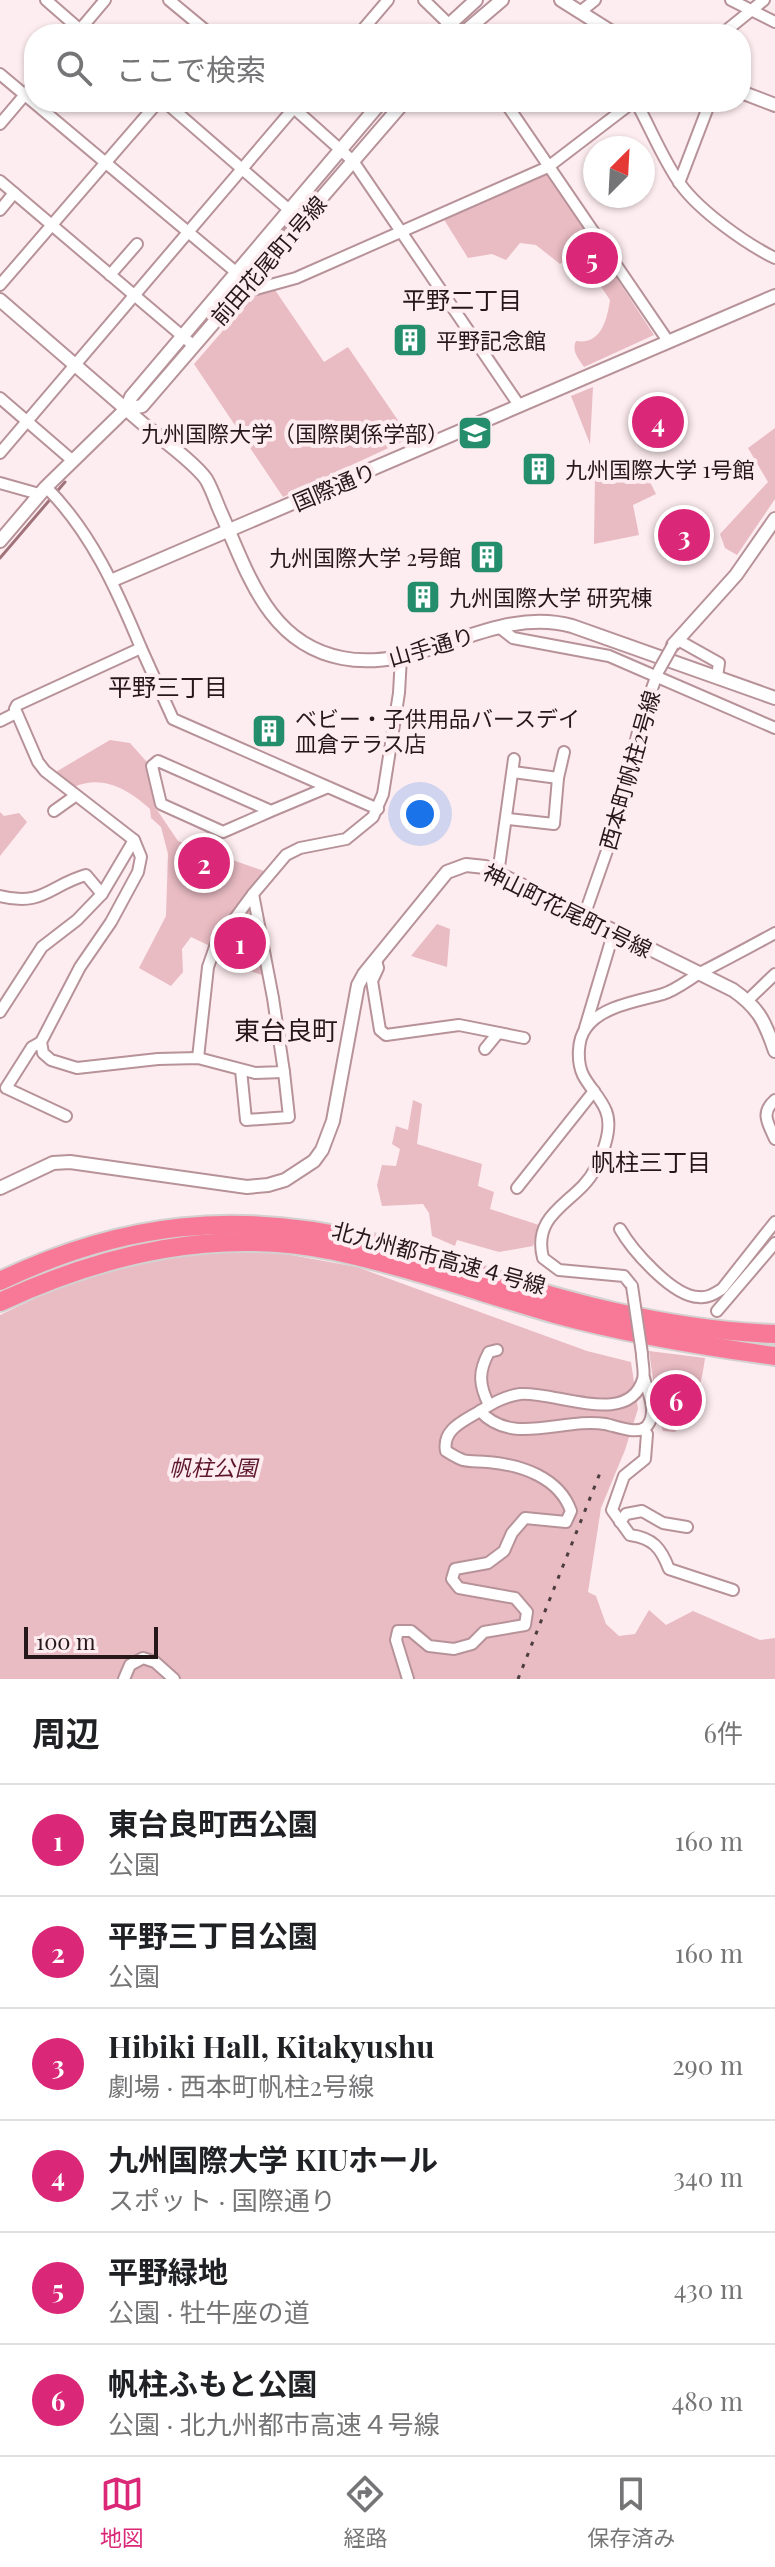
<!DOCTYPE html>
<html lang="ja">
<meta charset="utf-8">
<style>
body{margin:0;font-family:"Playfair Display","Noto Sans JP",serif;background:#f6f6f6;color:#202124}
.compass{position:absolute;left:583px;top:136px;width:72px;height:72px;border-radius:50%;background:#fff;box-shadow:0 2px 6px #0004;rotate:24deg}
.scale{position:absolute;left:24px;bottom:20px;width:134px;box-sizing:border-box;padding-left:8px;border:4px solid #26181a;border-top:0;font-size:22px;line-height:28px;white-space:nowrap;color:#26181a;-webkit-text-stroke:6px #feedf0;paint-order:stroke}
.you{position:absolute;left:420px;top:814px;width:28px;height:28px;margin:-20px;border:6px solid #fff;border-radius:50%;background:#1a73e8;box-shadow:0 0 0 12px #1a73e833}
.badge{display:grid;place-items:center;width:52px;height:52px;border-radius:50%;background:#db2777;color:#fff;font-size:26px;font-weight:700}
.pin{position:absolute;translate:-50% -50%;border:4px solid #fff;box-shadow:0 2px 8px #0006}
.list{margin:0;padding:0;list-style:none}
h2{display:flex;justify-content:space-between;align-items:center;height:104px;margin:0;padding:0 32px;font-size:34px}
h2 small{font-size:26px;font-weight:400;color:#757577}
.list li{display:grid;grid-template-columns:52px 1fr auto;gap:24px;align-items:center;box-sizing:border-box;height:112px;padding:0 32px;border-top:2px solid #e0e0e0}
.list b{display:block;font-size:30px;white-space:nowrap}
.list p{margin:0;font-size:26px;white-space:nowrap;color:#757577}
.list em{font-size:26px;font-style:normal;color:#757577}
.icon{flex:none;width:44px;height:44px;fill:none;stroke:currentColor;stroke-width:2;stroke-linecap:round;stroke-linejoin:round}
.map{position:relative;flex:none;width:775px;height:1679px;overflow:hidden}
.search{position:absolute;background:#fff;box-shadow:0 2px 6px #0004;left:24px;right:24px;top:24px;height:88px;display:flex;align-items:center;gap:20px;box-sizing:border-box;padding:0 28px;border-radius:32px;color:#757577;font-size:30px}
.sheet{height:776px;background:#fff}
nav{display:flex;justify-content:space-around;align-items:center;box-sizing:border-box;height:112px;border-top:2px solid #e0e0e0;background:#fff;font-size:22px;color:#757577}
nav a{display:grid;justify-items:center;gap:4px}
nav .on{color:#db2777}
.map>svg:first-child{display:block}
.green{fill:#e9bbc3}
.lines{fill:none;stroke-linecap:round;stroke-linejoin:round}
.stream{stroke:#a0727a;stroke-width:3}
.minor-casing{stroke:#b79399;stroke-width:14}
.tertiary-casing{stroke:#b79399;stroke-width:16}
.motorway-casing{stroke:#d4d1d1;stroke-width:22}
.minor{stroke:#fff;stroke-width:10}
.tertiary{stroke:#fff;stroke-width:12}
.motorway{stroke:#f87997;stroke-width:18}
.rail{stroke:#4c3e40;stroke-width:3;stroke-dasharray:4 8;stroke-linecap:butt}
.minor-bridge-casing{stroke:#b79399;stroke-width:14;stroke-linecap:butt}
.minor-bridge{stroke:#fff;stroke-width:10}
.labels{text-anchor:middle;dominant-baseline:central;stroke-width:8;stroke-linejoin:round;paint-order:stroke}
.street-label{font-size:22px;fill:#26181a;stroke:#feedf0}
.poi-label{font-size:22px;fill:#26181a;stroke:#feedf0;text-anchor:start}
.park-label{font-size:22px;font-style:italic;fill:#5e162c;stroke:#feedf0}
.neighbourhood-label{font-size:24px;fill:#26181a;stroke:#feedf0}
.quarter-label{font-size:26px;fill:#26181a;stroke:#feedf0}
</style>
<div class="map">
<svg width="775" height="1679" viewBox="0 0 775 1679">
<rect width="100%" height="100%" fill="#feedf0"/>
<g class="green">
<path d="M 548,174 L 654,335 L 584,367 C 579,359 571,351 576,341 C 601,345 607,320 610,300 L 572,244 L 576,253 L 560,264 L 536,245 L 520,243 L 506,260 L 492,254 L 468,258 L 443,218 Z"/>
<path d="M 275,290 L 324,362 L 348,347 L 410,438 L 283,497 L 194,364 L 253,296 Z"/>
<path d="M 593,387 L 590,444 L 571,396 Z"/>
<path d="M 775,428 L 775,499 L 737,555 L 725,548 L 720,534 L 768,482 L 748,448 Z"/>
<path d="M 637,456 L 656,494 L 633,505 L 639,535 L 594,544 L 595,472 Z"/>
<path d="M 110,740 L 130,743 L 146,761 L 155,807 L 178,841 L 267,872 L 212,947 L 191,937 L 182,949 L 183,972 L 171,986 L 139,968 L 166,916 L 168,854 L 161,827 L 151,818 L 150,809 C 129,790 103,774 74,787 L 54,773 Z"/>
<path d="M 0,812 L 4,816 L 19,813 L 27,822 L 0,856 Z"/>
<path d="M 250,908 L 262,975 L 217,960 L 227,937 Z"/>
<path d="M 437,924 L 450,929 L 447,967 L 411,956 Z"/>
<path d="M 413,1100 L 422,1104 L 417,1144 L 482,1164 L 478,1186 L 494,1192 L 490,1209 L 539,1225 L 533,1246 L 499,1252 L 457,1240 L 455,1246 L 432,1236 L 429,1213 L 423,1204 L 382,1206 L 377,1185 L 382,1165 L 396,1166 L 400,1149 L 392,1144 L 396,1126 L 408,1130 Z"/>
<path d="M 202,1253 L 280,1253 L 357,1267 L 587,1351 L 631,1362 L 638,1409 L 625,1450 L 601,1508 L 588,1592 L 596,1596 L 606,1624 L 619,1636 L 635,1634 L 649,1610 L 666,1625 L 693,1611 L 760,1640 L 775,1638 L 775,1679 L 0,1679 L 0,1315 L 67,1283 L 136,1261 Z"/>
<path d="M 649,1351 L 705,1358 C 701,1389 694,1408 675,1432 L 663,1431 L 658,1415 Z"/>
</g>
<g class="lines">
<path class="stream" d="M 0,558 L 65,482"/>
<g class="minor-casing">
<g id="minor">
<path d="M 46,0 L 85,34"/>
<path d="M 169,0 L 210,34"/>
<path d="M 424,0 L 459,34"/>
<path d="M 731,0 L 775,22"/>
<path d="M 580,12 L 595,0"/>
<path d="M 78,32 L 105,0"/>
<path d="M 359,34 L 388,0"/>
<path d="M 722,34 L 764,0"/>
<path d="M 0,74 L 256,289 L 296,278 L 548,167 L 633,102"/>
<path d="M 165,102 L 302,221"/>
<path d="M 287,102 L 353,161 L 519,405"/>
<path d="M 505,102 L 668,341"/>
<path d="M 636,102 C 651,129 663,160 681,185 C 700,211 746,244 775,258"/>
<path d="M 0,124 L 34,84"/>
<path d="M 0,181 L 194,346"/>
<path d="M 679,183 L 710,102"/>
<path d="M 0,210 L 14,193"/>
<path d="M 110,275 L 137,244"/>
<path d="M 0,285 L 158,102"/>
<path d="M 0,398 L 73,461"/>
<path d="M 0,453 L 299,102"/>
<path d="M 0,483 L 39,494"/>
<path d="M 46,487 C 91,532 117,590 141,648 L 17,705 L 15,709 L 38,762 L 45,771 L 134,840 L 141,857 L 138,872 L 111,922 L 80,967 L 41,1042 L 43,1053 L 51,1060 L 77,1068 L 158,1059 L 198,1058 L 255,1073 L 284,1072 L 273,998 L 253,894 L 286,855 L 300,848 L 346,839 L 373,817 L 383,794 L 399,693 L 401,657"/>
<path d="M 499,627 L 513,638 L 609,656 L 775,728"/>
<path d="M 678,640 L 719,663 L 717,677"/>
<path d="M 141,648 L 173,719 L 378,809"/>
<path d="M 0,721 L 16,713"/>
<path d="M 513,772 L 558,778"/>
<path d="M 54,811 L 75,796"/>
<path d="M 271,811 L 223,832 L 161,804 L 152,766 L 158,761 L 271,811 L 326,788"/>
<path d="M 508,819 L 554,824 L 558,778 L 564,752"/>
<path d="M 498,874 L 514,759"/>
<path d="M 0,896 C 43,907 50,885 86,875 L 102,894"/>
<path d="M 584,916 L 616,825 L 641,719 L 658,672"/>
<path d="M 376,960 L 378,968 L 372,981 L 380,1030 L 386,1035 L 459,1025 L 524,1038"/>
<path d="M 748,1000 L 775,974"/>
<path d="M 0,1012 L 42,947 L 77,920 L 102,894 L 134,840"/>
<path d="M 585,1028 L 614,931"/>
<path d="M 41,1042 L 32,1047 L 6,1088 L 66,1116"/>
<path d="M 485,1049 L 498,1033"/>
<path d="M 198,1058 L 208,967 L 216,944 L 253,894"/>
<path d="M 241,1070 L 246,1120 L 289,1117 L 284,1072"/>
<path d="M 775,1100 C 760,1113 768,1123 775,1139"/>
<path d="M 517,1188 L 594,1091"/>
<path d="M 620,1229 C 632,1250 673,1297 699,1297 C 708,1298 714,1294 722,1289 L 775,1222"/>
<path d="M 632,1286 L 624,1276 L 559,1270 L 543,1258 C 531,1211 579,1202 595,1169 C 603,1153 613,1128 606,1111 C 601,1098 589,1087 583,1075 C 577,1062 577,1040 586,1028 C 601,1006 639,1001 663,994 C 676,990 688,980 700,973 C 725,960 750,947 775,933"/>
<path d="M 717,1311 L 775,1243"/>
<path d="M 489,1405 C 479,1385 478,1372 489,1352 L 497,1350"/>
<path d="M 480,1411 C 493,1403 505,1396 520,1394 C 556,1391 629,1428 643,1379 C 645,1372 642,1362 642,1354"/>
<path d="M 643,1429 L 647,1434 L 645,1459 L 624,1476 L 612,1510 L 630,1535 C 653,1538 661,1548 669,1569 L 733,1590"/>
<path d="M 620,1522 L 626,1514 L 642,1511 L 663,1523 L 687,1527"/>
<path d="M 124,1679 L 130,1665 L 143,1658 L 155,1662 L 174,1679"/>
<path d="M 408,1679 L 396,1640 L 398,1631 L 411,1631 L 429,1646 L 454,1649 L 472,1644 L 484,1632 L 525,1625 L 527,1612 L 515,1598 L 459,1588 L 452,1579 L 455,1569 L 488,1563 L 504,1551 L 512,1533 L 525,1518 L 566,1522 L 571,1511 C 559,1477 521,1465 488,1462 C 480,1461 470,1462 463,1460 C 457,1458 451,1454 446,1451 C 442,1429 464,1421 480,1411 C 512,1447 564,1417 605,1424 C 616,1426 638,1436 647,1426 C 658,1413 648,1392 644,1378"/>
</g>
</g>
<g class="tertiary-casing">
<g id="tertiary">
<path d="M 561,0 L 615,34"/>
<path d="M 439,34 L 476,0"/>
<path d="M 462,34 L 502,0"/>
<path d="M 741,92 L 775,105"/>
<path d="M 381,102 L 131,397 L 126,409 L 142,406 L 404,102"/>
<path d="M 0,300 C 48,341 95,382 142,423 C 160,438 194,462 206,479 C 212,489 216,502 221,513 C 248,573 268,644 342,658 C 422,674 492,604 572,626 L 775,698"/>
<path d="M 0,541 L 46,487 L 126,409"/>
<path d="M 113,580 L 775,296"/>
<path d="M 673,645 L 736,575 L 775,519"/>
<path d="M 0,1188 L 53,1163 L 70,1162 L 247,1187 L 268,1185 L 285,1180 L 314,1161 L 322,1150 L 333,1121 L 358,985 L 364,974 L 447,872 L 466,865 L 485,867 L 733,990 C 759,1008 765,1022 775,1051"/>
</g>
</g>
<g class="motorway-casing">
<g id="motorway">
<path d="M 0,1281 C 123,1222 237,1210 369,1242 C 507,1281 630,1329 775,1334"/>
<path d="M 0,1302 C 106,1253 218,1227 334,1251 C 409,1267 482,1293 555,1314 C 628,1334 701,1346 775,1356"/>
</g>
</g>
<use href="#minor" class="minor"/>
<use href="#tertiary" class="tertiary"/>
<use href="#motorway" class="motorway"/>
<path class="rail" d="M 518,1679 L 600,1473"/>
<g class="minor-bridge-casing">
<g id="minor-bridge">
<path d="M 659,670 L 673,645"/>
<path d="M 632,1286 L 642,1354"/>
</g>
</g>
<use href="#minor-bridge" class="minor-bridge"/>
</g>
<defs>
<g id="building-square" transform="scale(1.8)"><rect x="-9" y="-9" width="18" height="18" rx="4" fill="#248e6c" stroke="#feedf0"/><path d="M-4-6H4V6H1V3H-1V6H-4ZM-2.5-4.3h1.7v1.8h-1.7ZM.8-4.3h1.7v1.8H.8ZM-2.5-1h1.7V.8h-1.7ZM.8-1h1.7V.8H.8Z" fill="#fff"/></g>
<g id="university-square" transform="scale(1.8)"><rect x="-9" y="-9" width="18" height="18" rx="4" fill="#248e6c" stroke="#feedf0"/><path d="M0-5L7-2L0 1L-7-2ZM-4 1L0 2.5L4 1V4Q0 6-4 4Z" fill="#fff"/></g>
</defs>
<g fill-rule="evenodd">
<use href="#building-square" x="410" y="340"/>
<use href="#university-square" x="475" y="433"/>
<use href="#building-square" x="539" y="469"/>
<use href="#building-square" x="487" y="557"/>
<use href="#building-square" x="423" y="597"/>
<use href="#building-square" x="269" y="731"/>
</g>
<g class="labels">
<g class="street-label">
<text transform="translate(268 260) rotate(-49)">前田花尾町1号線</text>
<text transform="translate(334 486) rotate(-23)">国際通り</text>
<text transform="translate(431 646) rotate(-16)">山手通り</text>
<text transform="translate(629 770) rotate(-74)">西本町帆柱2号線</text>
<text transform="translate(568 910) rotate(26)">神山町花尾町1号線</text>
<text transform="translate(439 1257) rotate(15)">北九州都市高速４号線</text>
</g>
<g class="poi-label">
<text x="436" y="340">平野記念館</text>
<text x="449" y="433" text-anchor="end">九州国際大学（国際関係学部）</text>
<text x="565" y="469">九州国際大学 1号館</text>
<text x="461" y="557" text-anchor="end">九州国際大学 2号館</text>
<text x="449" y="597">九州国際大学 研究棟</text>
<text x="295" y="718">ベビー・子供用品バースデイ<tspan x="295" dy="25">皿倉テラス店</tspan></text>
</g>
<g class="park-label">
<text x="213" y="1467">帆柱公園</text>
</g>
<g class="neighbourhood-label">
<text x="462" y="299">平野二丁目</text>
<text x="168" y="686">平野三丁目</text>
<text x="651" y="1161">帆柱三丁目</text>
</g>
<g class="quarter-label">
<text x="286" y="1029">東台良町</text>
</g>
</g>
</svg>
<svg class="compass" viewBox="-18 -18 36 36"><path d="M0-13l5 13h-10z" fill="#e53935"/><path d="M0 13l5-13h-10z" fill="#757577"/></svg>
<div class="scale">100 m</div>
<div class="you"></div>
<div class="pin badge" style="left:240px;top:943px">1</div>
<div class="pin badge" style="left:204px;top:863px">2</div>
<div class="pin badge" style="left:684px;top:535px">3</div>
<div class="pin badge" style="left:658px;top:422px">4</div>
<div class="pin badge" style="left:592px;top:258px">5</div>
<div class="pin badge" style="left:676px;top:1400px">6</div>
<div class="search"><svg class="icon" aria-label="search" viewBox="0 0 24 24"><circle cx="10" cy="10" r="6"/><path d="M15 15l6 6"/></svg>ここで検索</div>
</div>
<section class="sheet">
<h2>周辺<small>6件</small></h2>
<ul class="list">
<li><span class="badge">1</span><div><b>東台良町西公園</b><p>公園</p></div><em>160 m</em></li>
<li><span class="badge">2</span><div><b>平野三丁目公園</b><p>公園</p></div><em>160 m</em></li>
<li><span class="badge">3</span><div><b>Hibiki Hall, Kitakyushu</b><p>劇場 · 西本町帆柱2号線</p></div><em>290 m</em></li>
<li><span class="badge">4</span><div><b>九州国際大学 KIUホール</b><p>スポット · 国際通り</p></div><em>340 m</em></li>
<li><span class="badge">5</span><div><b>平野緑地</b><p>公園 · 牡牛座の道</p></div><em>430 m</em></li>
<li><span class="badge">6</span><div><b>帆柱ふもと公園</b><p>公園 · 北九州都市高速４号線</p></div><em>480 m</em></li>
</ul>
</section>
<nav>
<a class="on"><svg class="icon" aria-label="map" viewBox="0 0 24 24"><path d="M3 6l6-2 6 2 6-2v14l-6 2-6-2-6 2zM9 4v14M15 6v14"/></svg>地図</a>
<a><svg class="icon" aria-label="directions" viewBox="0 0 24 24"><path d="M12 3l9 9-9 9-9-9zM9 14v-3h6M13 9l2 2-2 2"/></svg>経路</a>
<a><svg class="icon" aria-label="saved" viewBox="0 0 24 24"><path d="M7 4h10v16l-5-4-5 4z"/></svg>保存済み</a>
</nav>
